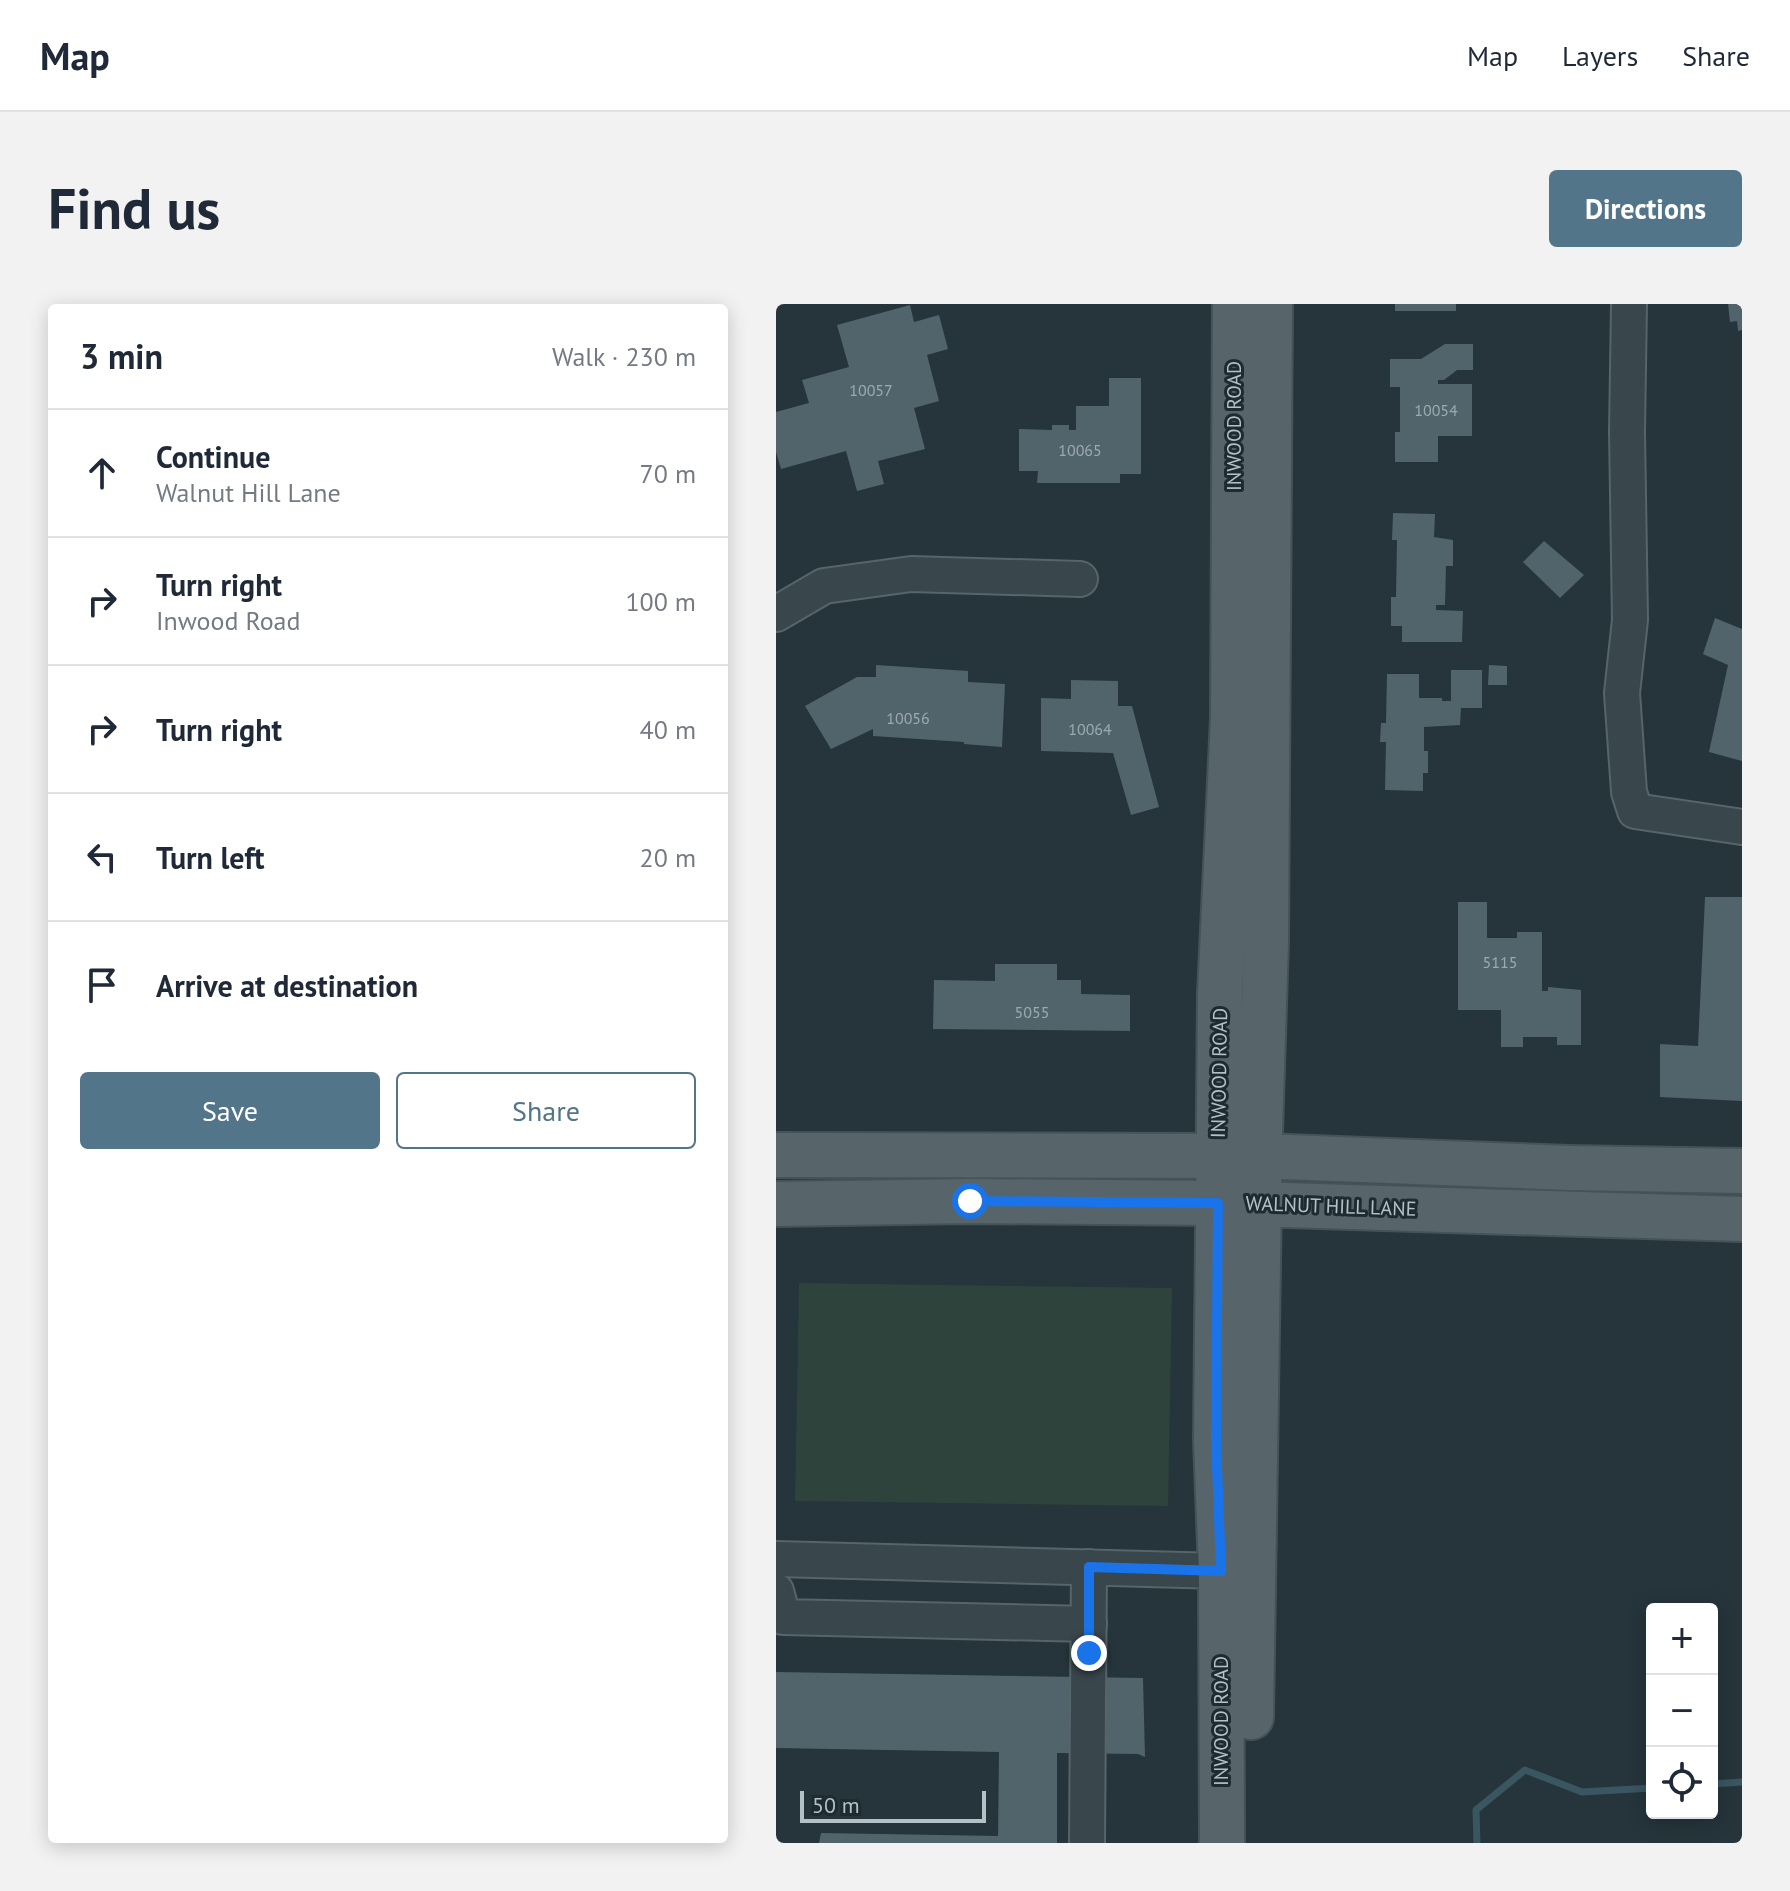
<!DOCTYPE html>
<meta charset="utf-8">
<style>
body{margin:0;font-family:"PT Sans",sans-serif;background:#f2f2f3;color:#1f2937}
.controls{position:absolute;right:24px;bottom:24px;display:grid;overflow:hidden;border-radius:8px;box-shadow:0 4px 20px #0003}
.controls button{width:72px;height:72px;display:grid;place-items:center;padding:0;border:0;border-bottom:2px solid #e0e1e3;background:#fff;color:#1f2937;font:40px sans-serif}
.scale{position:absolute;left:24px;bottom:20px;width:186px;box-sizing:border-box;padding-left:8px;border:4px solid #b4c1c7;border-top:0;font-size:22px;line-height:28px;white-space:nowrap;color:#b4c1c7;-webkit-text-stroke:6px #1e2b30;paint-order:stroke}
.stop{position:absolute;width:24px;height:24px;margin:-18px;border:6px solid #1a73e8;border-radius:50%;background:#fff}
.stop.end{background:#1a73e8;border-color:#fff;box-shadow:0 2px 8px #0008}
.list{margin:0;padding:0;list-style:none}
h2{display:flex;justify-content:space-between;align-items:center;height:104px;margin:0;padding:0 32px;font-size:34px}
h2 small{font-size:26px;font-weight:400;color:#747a83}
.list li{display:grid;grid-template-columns:52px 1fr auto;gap:24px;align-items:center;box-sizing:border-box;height:128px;padding:0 32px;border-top:2px solid #e0e1e3}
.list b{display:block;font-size:30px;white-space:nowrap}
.list p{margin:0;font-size:26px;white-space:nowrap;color:#747a83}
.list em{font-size:26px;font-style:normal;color:#747a83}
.actions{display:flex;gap:16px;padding:24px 32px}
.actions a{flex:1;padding:18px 0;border:2px solid #52758a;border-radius:8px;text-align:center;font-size:28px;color:#52758a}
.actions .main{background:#52758a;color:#fff}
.icon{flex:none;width:44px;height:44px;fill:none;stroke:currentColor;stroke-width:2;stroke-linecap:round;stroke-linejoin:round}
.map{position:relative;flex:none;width:966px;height:1539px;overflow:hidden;border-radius:8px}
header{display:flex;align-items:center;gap:48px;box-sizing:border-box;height:112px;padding:0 40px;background:#fff;border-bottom:2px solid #e0e1e3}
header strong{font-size:38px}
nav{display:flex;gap:44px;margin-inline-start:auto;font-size:28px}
.intro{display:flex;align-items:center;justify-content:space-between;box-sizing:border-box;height:192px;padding:0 48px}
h1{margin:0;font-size:56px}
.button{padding:20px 36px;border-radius:8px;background:#52758a;color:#fff;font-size:28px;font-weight:700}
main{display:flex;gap:48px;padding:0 48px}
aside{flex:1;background:#fff;border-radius:8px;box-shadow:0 4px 20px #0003}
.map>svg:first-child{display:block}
.green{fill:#2d433c}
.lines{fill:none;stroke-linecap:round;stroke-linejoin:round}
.stream{stroke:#3a5661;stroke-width:7}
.building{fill:#52646b}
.minor-casing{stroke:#576469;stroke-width:38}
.major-casing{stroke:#455257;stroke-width:48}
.minor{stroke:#39464b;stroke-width:34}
.major{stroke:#57656b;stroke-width:44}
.route{stroke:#1a73e8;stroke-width:10}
.labels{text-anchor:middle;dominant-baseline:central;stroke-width:6;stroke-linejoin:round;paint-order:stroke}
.number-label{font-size:16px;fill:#9caab0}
.street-label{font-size:20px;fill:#b4c1c7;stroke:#1e2b30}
</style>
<header>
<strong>Map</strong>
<nav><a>Map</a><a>Layers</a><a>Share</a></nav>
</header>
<div class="intro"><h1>Find us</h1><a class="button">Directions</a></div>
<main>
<aside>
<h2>3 min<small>Walk · 230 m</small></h2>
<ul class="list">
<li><svg class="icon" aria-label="ahead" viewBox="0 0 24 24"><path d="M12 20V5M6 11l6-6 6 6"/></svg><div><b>Continue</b><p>Walnut Hill Lane</p></div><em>70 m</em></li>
<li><svg class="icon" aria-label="right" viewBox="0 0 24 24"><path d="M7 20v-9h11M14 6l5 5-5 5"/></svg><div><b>Turn right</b><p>Inwood Road</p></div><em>100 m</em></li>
<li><svg class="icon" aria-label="right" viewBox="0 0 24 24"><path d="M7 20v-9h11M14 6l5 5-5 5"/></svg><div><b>Turn right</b></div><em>40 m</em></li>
<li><svg class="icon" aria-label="left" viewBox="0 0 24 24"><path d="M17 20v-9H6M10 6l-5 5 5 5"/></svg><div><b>Turn left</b></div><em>20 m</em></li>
<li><svg class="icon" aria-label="arrive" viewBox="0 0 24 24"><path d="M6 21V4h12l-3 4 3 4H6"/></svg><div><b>Arrive at destination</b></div></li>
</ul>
<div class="actions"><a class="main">Save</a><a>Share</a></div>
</aside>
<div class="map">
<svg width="966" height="1539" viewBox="0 0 966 1539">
<rect width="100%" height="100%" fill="#25353b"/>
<path class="green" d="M 23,979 L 396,984 L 392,1202 L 19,1197 Z"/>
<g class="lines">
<g class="stream">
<path d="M 936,1480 L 966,1478"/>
<path d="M 701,1539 L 700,1506 L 749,1466 L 806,1488 L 876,1484"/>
</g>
</g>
<g class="building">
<rect x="619" y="0" width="61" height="7"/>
<path d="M 952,0 L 966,0 L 966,26 L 962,27 L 961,17 L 954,18 Z"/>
<path d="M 134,1 L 138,18 L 163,11 L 172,45 L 151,51 L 163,97 L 138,104 L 149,145 L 102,157 L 108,180 L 81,187 L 70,147 L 5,165 L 0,148 L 0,108 L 33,99 L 26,76 L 73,63 L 61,21 Z"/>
<path d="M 669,40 L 697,40 L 697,66 L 681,66 L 668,76 L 662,76 L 662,80 L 696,80 L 696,132 L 662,132 L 662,158 L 619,158 L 619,128 L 624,128 L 624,83 L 614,83 L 614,55 L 645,55 Z"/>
<path d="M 333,74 L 365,74 L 365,170 L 344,170 L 344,179 L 261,179 L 262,167 L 243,167 L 243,125 L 276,126 L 276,121 L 293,121 L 293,126 L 300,126 L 300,102 L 333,102 Z"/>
<path d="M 617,209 L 659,210 L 658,233 L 677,236 L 677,262 L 670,262 L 669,301 L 660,301 L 660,306 L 687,307 L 686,338 L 626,338 L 626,322 L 615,322 L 615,293 L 620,293 L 621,236 L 616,236 Z"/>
<path d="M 768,237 L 808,271 L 784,294 L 747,258 Z"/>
<path d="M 939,314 L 966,325 L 966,457 L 933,448 L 952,361 L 927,350 Z"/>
<path d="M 100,361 L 192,367 L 192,378 L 229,380 L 226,443 L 188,440 L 188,438 L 97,432 L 97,425 L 55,445 L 29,402 L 81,373 L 100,373 Z"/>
<path d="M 713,361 L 731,362 L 731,381 L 712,381 Z"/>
<path d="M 675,366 L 706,366 L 706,404 L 685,404 L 684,421 L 648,423 L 648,447 L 652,447 L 652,469 L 647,469 L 647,487 L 609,486 L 610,438 L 604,438 L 605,419 L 610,419 L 611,370 L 643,370 L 643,394 L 666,394 L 666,397 L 675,397 Z"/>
<path d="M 295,376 L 342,377 L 342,402 L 356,402 L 383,503 L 355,511 L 337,449 L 265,447 L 265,394 L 295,395 Z"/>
<path d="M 929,593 L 966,593 L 966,797 L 884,793 L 884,740 L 922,742 Z"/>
<path d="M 682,598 L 711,598 L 711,634 L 741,634 L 741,628 L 766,628 L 766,687 L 772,687 L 772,683 L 805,686 L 805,741 L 781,741 L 781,733 L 747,733 L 747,743 L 725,743 L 725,706 L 682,706 Z"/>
<path d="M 219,660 L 281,660 L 281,676 L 305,676 L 305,690 L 354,691 L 354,727 L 157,725 L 158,676 L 219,677 Z"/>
<path d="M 0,1368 L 367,1374 L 369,1453 L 362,1450 L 281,1449 L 281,1539 L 43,1539 L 45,1529 L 222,1532 L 223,1448 L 0,1444 Z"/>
</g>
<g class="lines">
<g class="minor-casing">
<g id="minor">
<path d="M 853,0 L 851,128 L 854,316 L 846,389 L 853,488 L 859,507 L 966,523"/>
<path d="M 0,310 L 48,282 L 135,270 L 304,275"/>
<path d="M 0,1255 L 445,1267"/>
<path d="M 0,1287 L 7,1313 L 313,1320"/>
<path d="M 311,1539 L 313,1263"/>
</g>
</g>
<g class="major-casing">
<g id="major">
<path d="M 0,851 L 484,852 L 793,864 L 966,867"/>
<path d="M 0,900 L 194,897 L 442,899 L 966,915"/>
<path d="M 475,1413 L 484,828 L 490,637 L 494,0"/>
<path d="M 446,1539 L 445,1267 L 440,1136 L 442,926 L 444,690 L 457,414 L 459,0"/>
</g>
</g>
<use href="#minor" class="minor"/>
<use href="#major" class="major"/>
</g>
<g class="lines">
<path class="route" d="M 194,897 L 442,899 L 440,1136 L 445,1267 L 313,1263 L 313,1349"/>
</g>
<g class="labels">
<g class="number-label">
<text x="95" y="86">10057</text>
<text x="660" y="106">10054</text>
<text x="304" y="146">10065</text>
<text x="132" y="414">10056</text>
<text x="314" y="425">10064</text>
<text x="724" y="658">5115</text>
<text x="256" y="708">5055</text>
</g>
<g class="street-label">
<text transform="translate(458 122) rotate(-90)">INWOOD ROAD</text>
<text transform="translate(443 769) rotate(-89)">INWOOD ROAD</text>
<text transform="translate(555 902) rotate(2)">WALNUT HILL LANE</text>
<text transform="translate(445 1417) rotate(-90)">INWOOD ROAD</text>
</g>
</g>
</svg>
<div class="controls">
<button>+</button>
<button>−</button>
<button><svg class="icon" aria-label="locate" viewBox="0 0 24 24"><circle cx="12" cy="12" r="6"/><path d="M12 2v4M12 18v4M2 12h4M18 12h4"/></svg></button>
</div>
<div class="scale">50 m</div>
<div class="stop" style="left:194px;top:897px"></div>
<div class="stop end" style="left:313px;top:1349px"></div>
</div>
</main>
